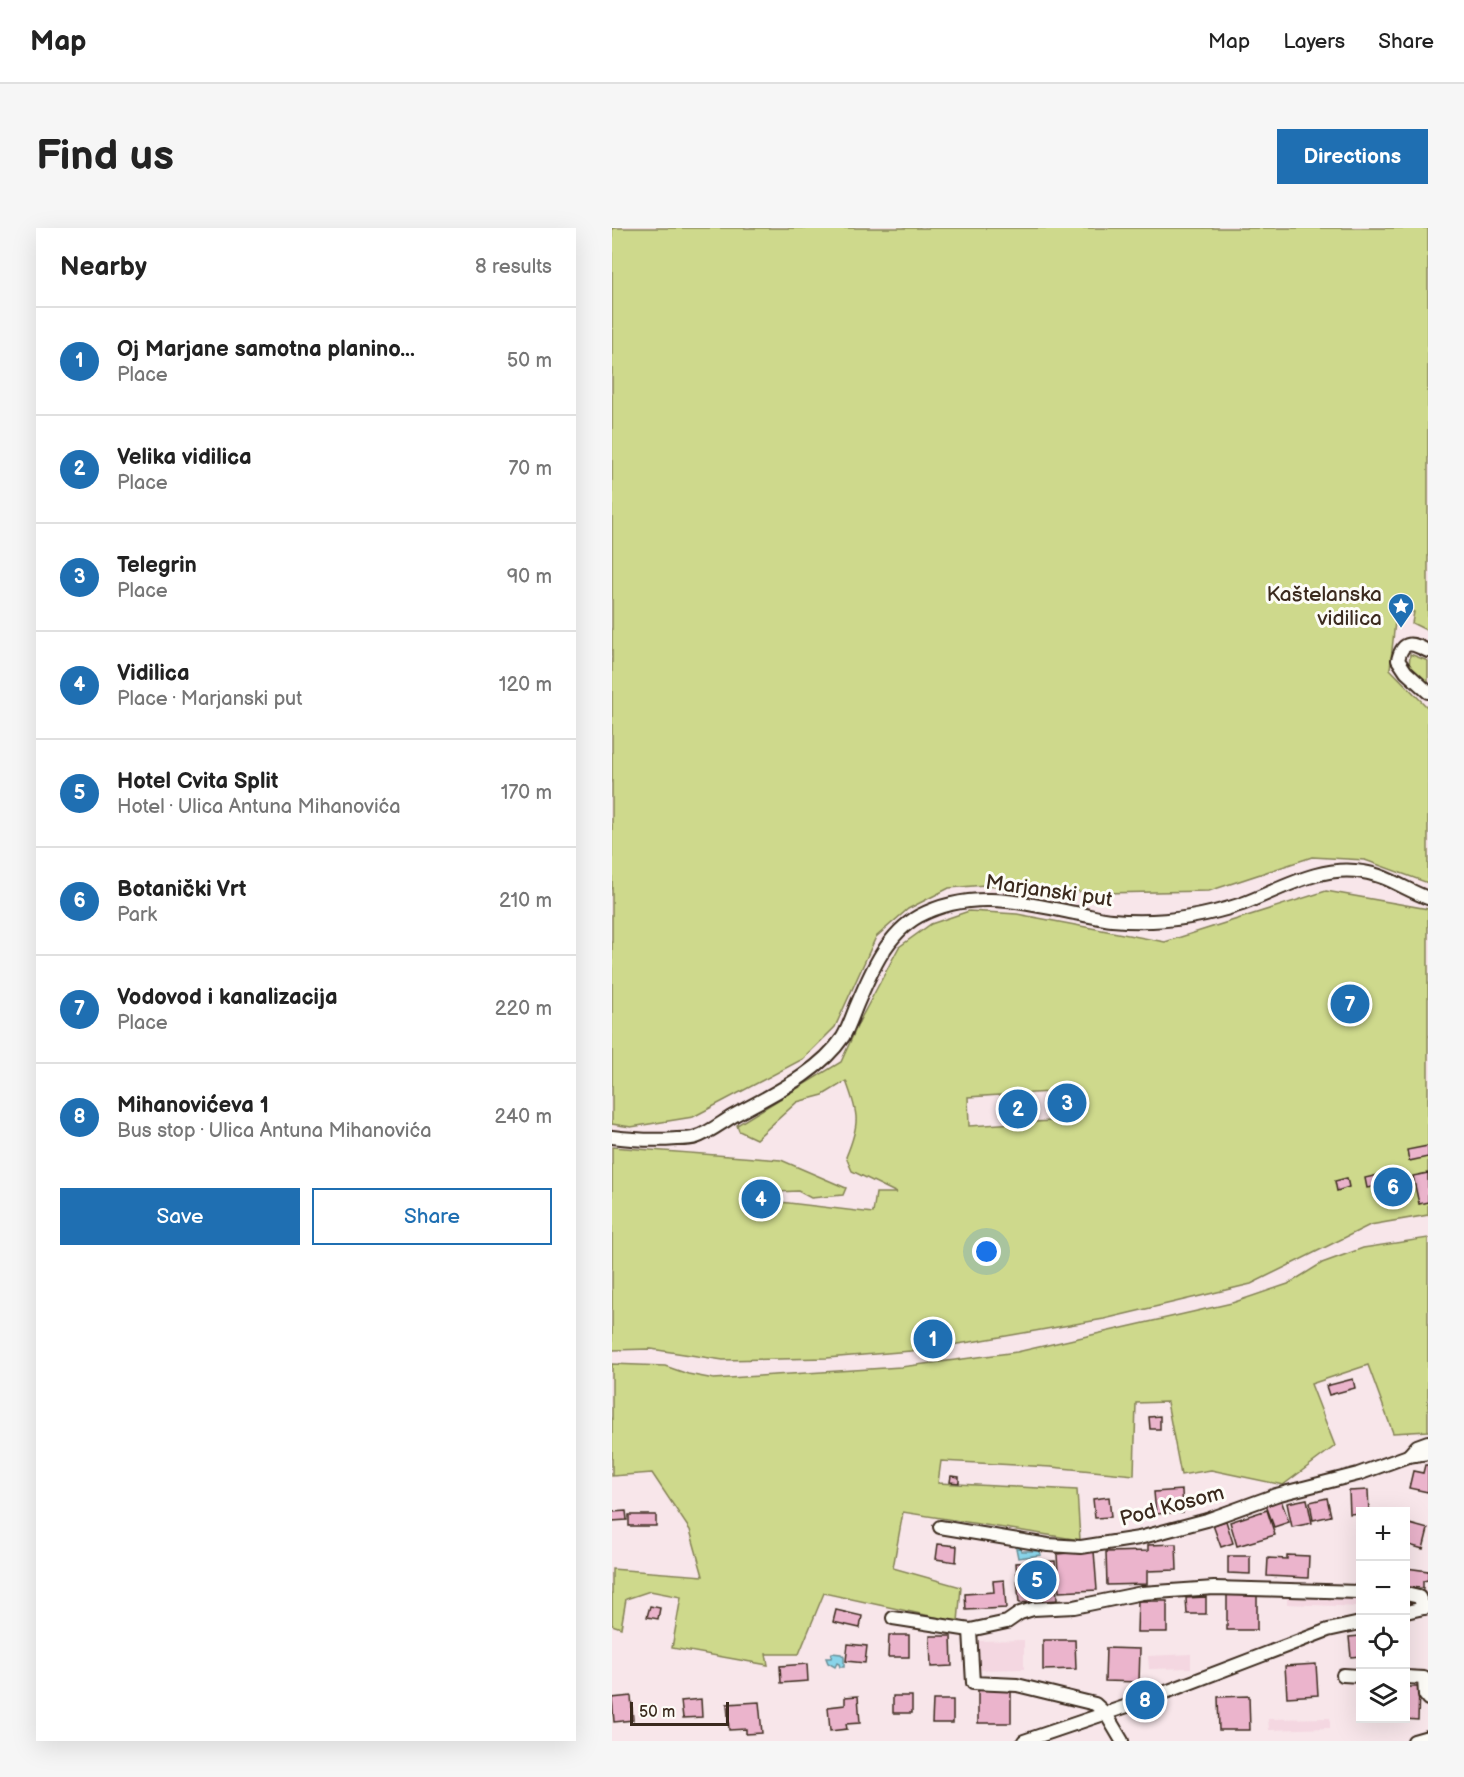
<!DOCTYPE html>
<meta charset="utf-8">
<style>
body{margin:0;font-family:"Balsamiq Sans",sans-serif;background:#f6f6f6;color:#222}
.controls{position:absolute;right:18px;bottom:18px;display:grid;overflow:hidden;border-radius:0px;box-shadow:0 6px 24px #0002}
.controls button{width:54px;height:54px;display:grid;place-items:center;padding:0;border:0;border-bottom:2px solid #e0e0e0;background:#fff;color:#222;font:30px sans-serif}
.scale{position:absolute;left:18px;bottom:15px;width:99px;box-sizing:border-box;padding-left:6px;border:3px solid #3b2a1e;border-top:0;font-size:16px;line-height:21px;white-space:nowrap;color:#3b2a1e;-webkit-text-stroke:4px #fdfcf7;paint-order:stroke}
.you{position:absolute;left:375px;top:1024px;width:21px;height:21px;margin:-15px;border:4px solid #fff;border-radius:50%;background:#1a73e8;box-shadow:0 0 0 9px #1a73e833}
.badge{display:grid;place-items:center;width:39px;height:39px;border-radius:50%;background:#1f6fb2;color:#fff;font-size:20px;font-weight:700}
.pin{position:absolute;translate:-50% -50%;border:3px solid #fff;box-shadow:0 2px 6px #0006}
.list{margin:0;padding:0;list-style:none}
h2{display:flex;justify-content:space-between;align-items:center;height:78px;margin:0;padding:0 24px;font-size:26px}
h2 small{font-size:20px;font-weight:400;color:#767676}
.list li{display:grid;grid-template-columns:39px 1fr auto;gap:18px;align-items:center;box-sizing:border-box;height:108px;padding:0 24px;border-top:2px solid #e0e0e0}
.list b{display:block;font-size:22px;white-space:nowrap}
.list p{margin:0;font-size:20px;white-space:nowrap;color:#767676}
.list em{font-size:20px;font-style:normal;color:#767676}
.actions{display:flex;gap:12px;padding:18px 24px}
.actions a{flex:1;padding:14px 0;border:2px solid #1f6fb2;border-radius:0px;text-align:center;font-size:21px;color:#1f6fb2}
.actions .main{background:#1f6fb2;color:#fff}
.icon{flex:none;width:33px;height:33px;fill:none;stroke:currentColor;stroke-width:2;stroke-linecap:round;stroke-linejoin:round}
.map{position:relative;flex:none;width:816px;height:1513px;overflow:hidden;border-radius:0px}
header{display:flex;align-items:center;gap:36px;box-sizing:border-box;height:84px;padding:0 30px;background:#fff;border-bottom:2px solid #e0e0e0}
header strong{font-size:28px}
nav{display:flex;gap:33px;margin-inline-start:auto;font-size:21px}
.intro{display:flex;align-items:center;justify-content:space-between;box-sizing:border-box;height:144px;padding:0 36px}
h1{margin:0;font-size:42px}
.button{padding:15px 27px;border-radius:0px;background:#1f6fb2;color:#fff;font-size:21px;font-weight:700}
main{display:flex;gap:36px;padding:0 36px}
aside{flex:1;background:#fff;border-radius:0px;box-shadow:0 6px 24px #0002}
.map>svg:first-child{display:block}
.built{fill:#f4d7e1}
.green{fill:#ced98c;stroke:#848255;stroke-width:1.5;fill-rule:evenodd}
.water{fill:#89d4e9;stroke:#6a9098;stroke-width:1.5}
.building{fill:#ebb4cc;stroke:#3b2a1e;stroke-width:1.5}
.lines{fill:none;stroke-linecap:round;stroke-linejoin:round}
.minor-casing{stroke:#3b2a1e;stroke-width:16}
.minor{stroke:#fdfcf7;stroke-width:12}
.labels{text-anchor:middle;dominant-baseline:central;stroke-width:6;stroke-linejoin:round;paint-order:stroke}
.poi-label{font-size:21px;fill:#3b2a1e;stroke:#fdfcf7;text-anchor:end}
.street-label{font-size:21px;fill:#3b2a1e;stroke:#fdfcf7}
</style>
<header>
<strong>Map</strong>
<nav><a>Map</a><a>Layers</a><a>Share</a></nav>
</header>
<div class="intro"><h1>Find us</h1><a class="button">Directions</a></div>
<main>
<aside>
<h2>Nearby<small>8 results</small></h2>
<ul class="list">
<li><span class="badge">1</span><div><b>Oj Marjane samotna planino...</b><p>Place</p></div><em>50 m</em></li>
<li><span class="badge">2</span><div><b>Velika vidilica</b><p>Place</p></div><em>70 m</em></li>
<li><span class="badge">3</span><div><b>Telegrin</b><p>Place</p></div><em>90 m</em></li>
<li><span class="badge">4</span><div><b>Vidilica</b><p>Place · Marjanski put</p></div><em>120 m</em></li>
<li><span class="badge">5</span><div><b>Hotel Cvita Split</b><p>Hotel · Ulica Antuna Mihanovića</p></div><em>170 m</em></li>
<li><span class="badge">6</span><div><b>Botanički Vrt</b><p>Park</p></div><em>210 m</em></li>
<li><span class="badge">7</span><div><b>Vodovod i kanalizacija</b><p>Place</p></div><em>220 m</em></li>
<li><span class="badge">8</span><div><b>Mihanovićeva 1</b><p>Bus stop · Ulica Antuna Mihanovića</p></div><em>240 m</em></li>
</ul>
<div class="actions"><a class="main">Save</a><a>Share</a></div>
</aside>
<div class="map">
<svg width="816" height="1513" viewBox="0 0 816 1513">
<rect width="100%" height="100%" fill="#f8e6ea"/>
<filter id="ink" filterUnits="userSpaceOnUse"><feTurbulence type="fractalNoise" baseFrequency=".0167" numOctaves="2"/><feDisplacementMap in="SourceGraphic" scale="12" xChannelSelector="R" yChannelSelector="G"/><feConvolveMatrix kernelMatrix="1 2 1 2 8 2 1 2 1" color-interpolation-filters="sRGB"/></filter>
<g filter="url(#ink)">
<g class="built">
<path d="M 675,1365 L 748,1368 L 748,1379 L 675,1376 Z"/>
<path d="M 412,1412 L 412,1441 L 364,1442 L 363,1413 Z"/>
<path d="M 579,1426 L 579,1440 L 537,1441 L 536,1428 Z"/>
<path d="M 718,1490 L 718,1500 L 657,1502 L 656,1491 Z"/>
</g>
<g class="green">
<path d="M 0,0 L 816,0 L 816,403 L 800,395 L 802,384 L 784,384 L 778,441 L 816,480 L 816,655 L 753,632 L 700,629 L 597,663 L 489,665 L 373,657 L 337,660 L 296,681 L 264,709 L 223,799 L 191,831 L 81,889 L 19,899 L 0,896 Z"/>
<path d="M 798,426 L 816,433 L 816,455 L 797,440 Z"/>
<path d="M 714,663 L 816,681 L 816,987 L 758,997 L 639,1056 L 492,1091 L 365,1113 L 299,1123 L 215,1130 L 111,1132 L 39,1121 L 0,1122 L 0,919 L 169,932 L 234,960 L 231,967 L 199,970 L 186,963 L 144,965 L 142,971 L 261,985 L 264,965 L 285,965 L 240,943 L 234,929 C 248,895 247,887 234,853 L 211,867 L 185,874 L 144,911 L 127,903 L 125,897 L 229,834 L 248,792 L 287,719 L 319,696 L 357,683 L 405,686 L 553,714 ZM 454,863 L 456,892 L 357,898 L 356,869 Z"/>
<path d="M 816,1010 L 816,1203 L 781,1205 L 756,1137 L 699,1156 L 723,1218 L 671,1257 L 599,1242 L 569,1247 L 555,1174 L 524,1175 L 522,1247 L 439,1239 L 329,1233 L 326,1255 L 465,1262 L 468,1312 L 291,1284 L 281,1340 L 349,1359 L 346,1394 L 212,1365 L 187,1426 L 154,1426 L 156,1437 L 60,1420 L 69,1369 L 38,1363 L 14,1371 L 9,1400 L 0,1397 L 0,1341 L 91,1348 L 78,1302 L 40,1245 L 0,1248 L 0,1136 L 53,1138 L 76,1146 L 102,1151 L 289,1139 L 405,1124 L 620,1075 L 676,1056 L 710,1035 L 751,1020 Z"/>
</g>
<g class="water">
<path d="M 404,1320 L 409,1320 L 410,1323 L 428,1323 L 429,1327 L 406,1330 Z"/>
<path d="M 220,1425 L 229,1426 L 232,1429 L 232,1439 L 228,1439 L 227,1436 L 225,1435 L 223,1439 L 216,1435 L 214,1430 L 219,1430 Z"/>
</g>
<g class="building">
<path d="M 742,771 L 744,780 L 734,781 L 732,773 Z"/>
<path d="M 816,918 L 816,929 L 797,933 L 795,922 Z"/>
<path d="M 816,945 L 816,974 L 807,976 L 801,948 Z"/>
<path d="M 771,946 L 773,957 L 755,960 L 753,950 Z"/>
<path d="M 735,950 L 737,959 L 725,963 L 723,953 Z"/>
<path d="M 741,1151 L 743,1160 L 717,1167 L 714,1158 Z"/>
<path d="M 548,1188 L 548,1201 L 538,1201 L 537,1189 Z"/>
<path d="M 813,1237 L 816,1237 L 816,1264 L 797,1260 L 801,1243 L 811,1245 Z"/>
<path d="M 339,1248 L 347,1249 L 347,1255 L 338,1254 Z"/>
<path d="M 570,1262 L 571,1284 L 544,1286 L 542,1264 Z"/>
<path d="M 756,1262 L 757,1284 L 738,1286 L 737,1263 Z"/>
<path d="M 497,1269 L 499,1289 L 483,1290 L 481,1271 Z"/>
<path d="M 715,1270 L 719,1288 L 701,1292 L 698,1274 Z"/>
<path d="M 695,1271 L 700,1295 L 680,1299 L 675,1275 Z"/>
<path d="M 669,1272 L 677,1294 L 662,1299 L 654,1277 Z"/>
<path d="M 655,1282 L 663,1307 L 625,1318 L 618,1294 Z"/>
<path d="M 14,1283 L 15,1292 L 0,1293 L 0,1284 Z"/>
<rect x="17" y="1287" width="27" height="11"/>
<path d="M 614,1293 L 621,1315 L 609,1319 L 601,1297 Z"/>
<path d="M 794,1295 L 816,1301 L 811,1321 L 794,1316 Z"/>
<path d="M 326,1316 L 345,1318 L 344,1334 L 324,1331 Z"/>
<path d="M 564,1316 L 565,1342 L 535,1343 L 535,1356 L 495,1357 L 494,1324 L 536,1323 L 536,1317 Z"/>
<path d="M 482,1323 L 485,1362 L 447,1364 L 445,1326 Z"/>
<path d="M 744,1326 L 748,1326 L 748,1356 L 746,1357 Z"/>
<path d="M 675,1327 L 697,1328 L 696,1350 L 655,1348 L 656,1330 L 675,1331 Z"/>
<path d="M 616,1328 L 638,1328 L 638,1346 L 616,1345 Z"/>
<path d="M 443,1333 L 445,1372 L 407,1375 L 404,1335 Z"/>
<path d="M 794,1340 L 816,1343 L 816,1352 L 811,1353 L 811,1360 L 794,1359 Z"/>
<path d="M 392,1352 L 394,1380 L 354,1382 L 353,1366 L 382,1364 L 381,1353 Z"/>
<rect x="615" y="1367" width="30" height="35"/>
<path d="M 594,1369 L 594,1386 L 575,1386 L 574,1370 Z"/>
<path d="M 526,1373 L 555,1373 L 555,1404 L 525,1404 Z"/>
<path d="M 38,1378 L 48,1380 L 46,1391 L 35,1389 Z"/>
<path d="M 224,1382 L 250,1388 L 248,1400 L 221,1394 Z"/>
<path d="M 277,1407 L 297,1407 L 297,1429 L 276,1429 Z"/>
<path d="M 318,1408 L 339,1408 L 340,1438 L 319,1439 Z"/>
<path d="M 748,1408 L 748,1428 L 739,1429 L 737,1409 Z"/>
<path d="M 431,1412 L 463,1412 L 464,1441 L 431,1442 Z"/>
<path d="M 236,1416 L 255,1418 L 253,1435 L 234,1433 Z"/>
<path d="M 494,1420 L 528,1421 L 527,1454 L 493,1453 Z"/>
<path d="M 195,1436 L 196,1453 L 169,1455 L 168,1438 Z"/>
<path d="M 704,1436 L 706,1467 L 675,1469 L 673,1438 Z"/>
<path d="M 794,1459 L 807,1459 L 806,1492 L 779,1490 L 794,1490 Z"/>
<rect x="366" y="1461" width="33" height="34"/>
<path d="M 19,1468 L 21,1492 L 2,1494 L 0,1470 Z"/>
<path d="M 246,1468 L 248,1495 L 234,1496 L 235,1501 L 218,1503 L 216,1479 L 233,1477 L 233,1469 Z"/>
<rect x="281" y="1468" width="19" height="17"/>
<path d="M 637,1468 L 638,1502 L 607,1502 L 606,1469 Z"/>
<path d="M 89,1471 L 90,1489 L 71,1490 L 69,1473 Z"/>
<path d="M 321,1472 L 341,1472 L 341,1495 L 320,1495 Z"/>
<path d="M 147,1474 L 150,1505 L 134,1506 L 134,1501 L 117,1502 L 115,1476 Z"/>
</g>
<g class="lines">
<g class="minor-casing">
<g id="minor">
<path d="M 816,423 C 800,415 791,411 786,432 L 794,444 L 816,464"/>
<path d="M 0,909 C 24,912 41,913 65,911 C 71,911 79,911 84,909 C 97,905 109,895 121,888 C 158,867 206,846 231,809 C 236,801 240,789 244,779 C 258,746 274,706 307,688 C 359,661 408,674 463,685 C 475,687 488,691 500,692 C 543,696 588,690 630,676 C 668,662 708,636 751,644 C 774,647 794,662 816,670"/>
<path d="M 796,1228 L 805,1218 L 816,1214"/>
<path d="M 328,1299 L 436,1317 L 469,1319 L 527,1310 L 595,1292 L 664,1267 L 746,1246 L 796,1228 L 816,1225"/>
<path d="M 794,1366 L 807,1369 L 812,1380"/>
<path d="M 794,1384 L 816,1379"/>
<path d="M 281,1390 L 358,1402 L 395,1394 L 408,1385 L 421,1381 L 462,1379 L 530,1365 L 602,1360 L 748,1364"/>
<path d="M 358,1402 L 361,1455 L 405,1457 L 483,1476 L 494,1486 L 510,1513"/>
<path d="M 731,1447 L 748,1448"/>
<path d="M 794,1449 L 812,1450 L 813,1467 L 816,1471"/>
<path d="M 412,1513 L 533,1472 L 716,1402 L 748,1395"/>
<path d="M 802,1513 L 816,1509"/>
</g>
</g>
<use href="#minor" class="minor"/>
</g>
</g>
<defs>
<g id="sight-pin" transform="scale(1.35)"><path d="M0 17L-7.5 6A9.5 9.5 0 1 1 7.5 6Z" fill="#1f6fb2" stroke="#fdfcf7"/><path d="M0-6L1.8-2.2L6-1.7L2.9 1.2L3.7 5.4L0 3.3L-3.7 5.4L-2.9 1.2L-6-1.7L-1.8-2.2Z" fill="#fff"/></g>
</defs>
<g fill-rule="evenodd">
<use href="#sight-pin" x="789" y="378"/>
</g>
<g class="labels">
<g class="poi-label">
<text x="770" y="366">Kaštelanska<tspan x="770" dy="24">vidilica</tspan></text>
</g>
<g class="street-label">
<text transform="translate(437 663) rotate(8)">Marjanski put</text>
<text transform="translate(560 1278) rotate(-15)">Pod Kosom</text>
</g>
</g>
</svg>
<div class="controls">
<button>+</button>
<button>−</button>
<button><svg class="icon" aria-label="locate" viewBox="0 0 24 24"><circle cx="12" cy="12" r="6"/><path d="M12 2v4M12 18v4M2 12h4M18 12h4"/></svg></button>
<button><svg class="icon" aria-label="layers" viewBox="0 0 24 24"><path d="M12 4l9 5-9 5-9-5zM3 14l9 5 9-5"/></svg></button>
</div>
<div class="scale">50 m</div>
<div class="you"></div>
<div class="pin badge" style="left:321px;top:1111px">1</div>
<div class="pin badge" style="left:406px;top:881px">2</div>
<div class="pin badge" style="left:455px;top:875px">3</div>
<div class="pin badge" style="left:149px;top:971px">4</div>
<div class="pin badge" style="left:425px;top:1352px">5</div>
<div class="pin badge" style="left:781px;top:959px">6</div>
<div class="pin badge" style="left:738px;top:776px">7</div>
<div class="pin badge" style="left:533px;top:1472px">8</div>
</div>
</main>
